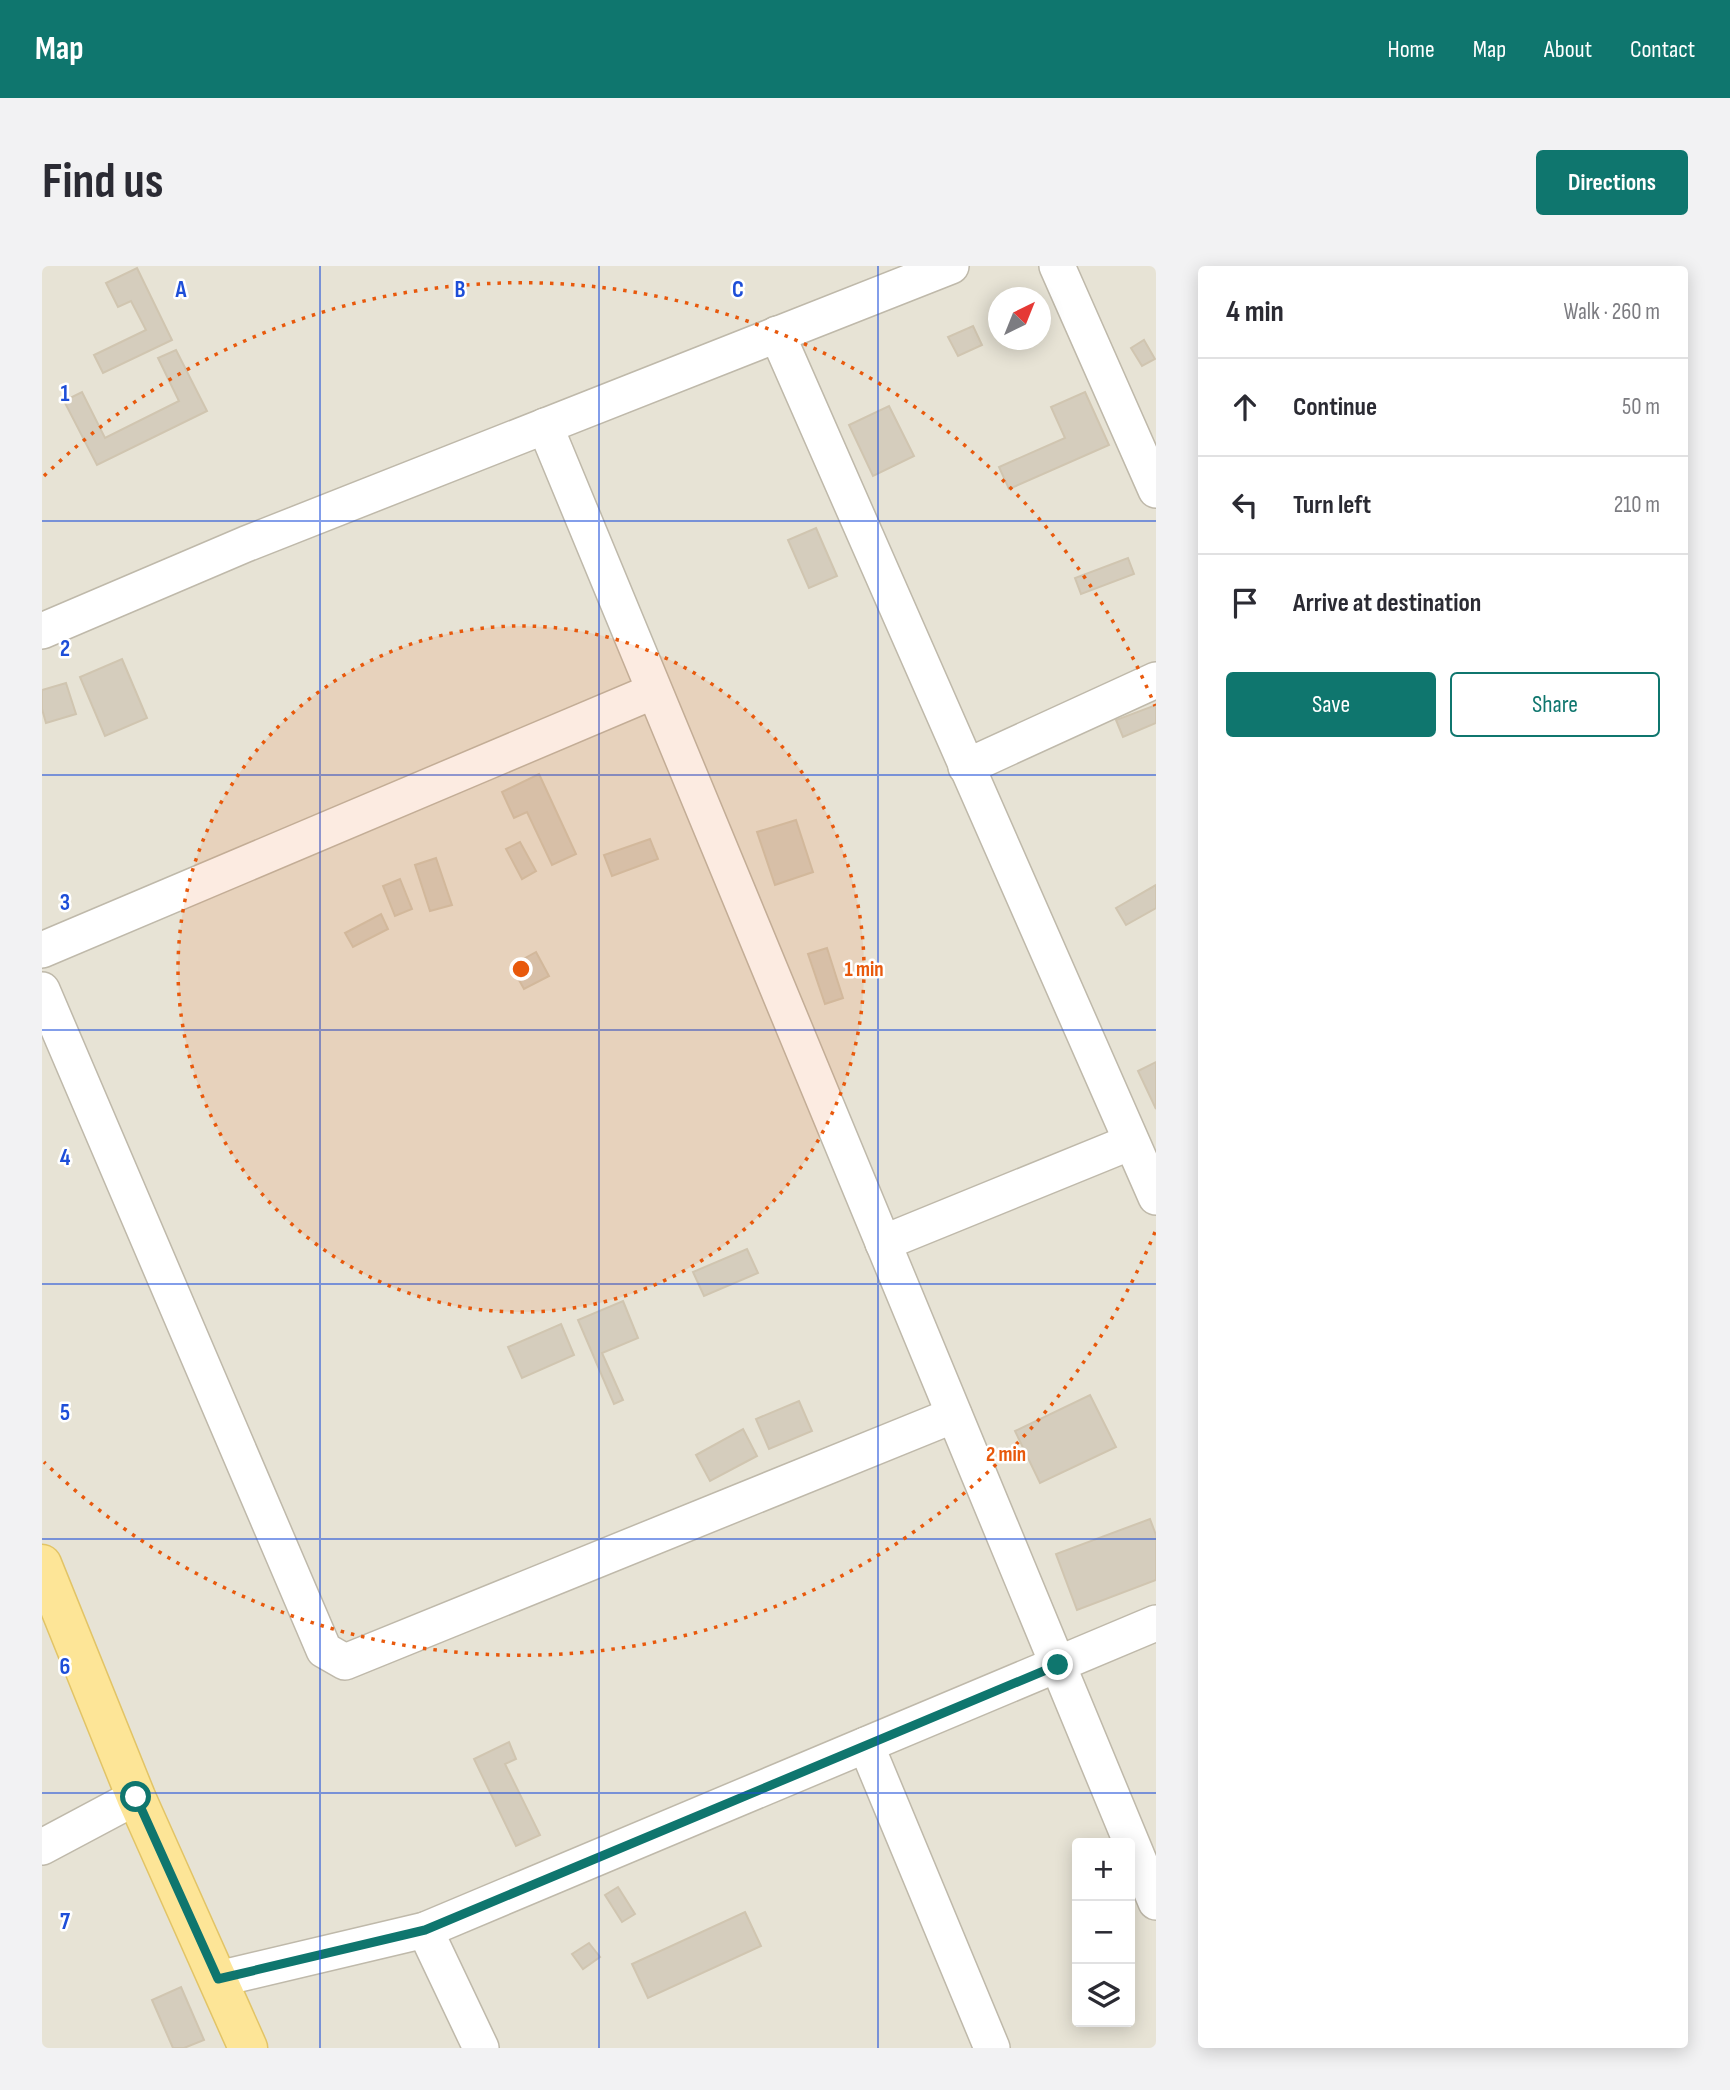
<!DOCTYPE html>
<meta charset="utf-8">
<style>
body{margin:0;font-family:"Sofia Sans Condensed",sans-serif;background:#f2f2f3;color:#2b2b33}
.controls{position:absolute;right:21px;bottom:21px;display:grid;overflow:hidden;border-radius:7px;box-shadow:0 4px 18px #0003}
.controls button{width:63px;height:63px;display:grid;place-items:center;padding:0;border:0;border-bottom:2px solid #e1e1e2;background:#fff;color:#2b2b33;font:35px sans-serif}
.compass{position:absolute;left:946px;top:21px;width:63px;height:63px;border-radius:50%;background:#fff;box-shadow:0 4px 18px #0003;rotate:43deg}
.stop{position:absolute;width:21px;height:21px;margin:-16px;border:5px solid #0f766e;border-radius:50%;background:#fff}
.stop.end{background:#0f766e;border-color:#fff;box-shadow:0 2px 7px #0008}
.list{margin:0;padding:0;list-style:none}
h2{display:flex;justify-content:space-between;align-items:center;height:91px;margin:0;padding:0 28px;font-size:30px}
h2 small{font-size:23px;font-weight:400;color:#7c7c81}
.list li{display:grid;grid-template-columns:46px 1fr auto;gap:21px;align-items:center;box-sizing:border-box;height:98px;padding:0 28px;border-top:2px solid #e1e1e2}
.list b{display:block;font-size:26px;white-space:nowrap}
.list em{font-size:23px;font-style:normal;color:#7c7c81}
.actions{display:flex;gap:14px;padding:21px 28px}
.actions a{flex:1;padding:16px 0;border:2px solid #0f766e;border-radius:7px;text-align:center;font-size:24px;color:#0f766e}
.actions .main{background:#0f766e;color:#fff}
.icon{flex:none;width:38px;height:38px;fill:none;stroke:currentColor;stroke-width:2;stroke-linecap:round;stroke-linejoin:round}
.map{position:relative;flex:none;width:1114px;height:1782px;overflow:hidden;border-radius:7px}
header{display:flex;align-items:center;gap:42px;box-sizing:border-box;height:98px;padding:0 35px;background:#0f766e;color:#fff}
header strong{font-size:33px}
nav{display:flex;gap:38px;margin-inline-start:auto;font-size:24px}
.intro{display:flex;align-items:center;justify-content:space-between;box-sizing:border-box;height:168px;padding:0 42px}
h1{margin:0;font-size:49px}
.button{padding:18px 32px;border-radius:7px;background:#0f766e;color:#fff;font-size:24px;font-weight:700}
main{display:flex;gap:42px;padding:0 42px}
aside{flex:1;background:#fff;border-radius:7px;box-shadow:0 4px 18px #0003}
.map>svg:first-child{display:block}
.residential{fill:#e7e3d5;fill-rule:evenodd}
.building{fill:#d5cdbd;stroke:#d0c5b0;stroke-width:2}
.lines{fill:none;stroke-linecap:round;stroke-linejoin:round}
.minor-casing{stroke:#bfb9aa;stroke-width:38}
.major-casing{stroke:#e2c466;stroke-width:41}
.minor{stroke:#fff;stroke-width:35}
.major{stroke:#fde597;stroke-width:38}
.route{stroke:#0f766e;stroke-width:9}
.grid{fill:none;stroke:#1d4ed8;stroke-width:2;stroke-opacity:0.55}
.ring{fill:none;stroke:#e8590c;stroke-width:3.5;stroke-dasharray:3.5 7}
.grid-label{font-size:23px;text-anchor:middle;font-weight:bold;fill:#1d4ed8;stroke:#fff;stroke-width:5;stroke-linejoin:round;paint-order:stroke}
.centre{fill:#e8590c;stroke:#fff;stroke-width:3.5}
.ring-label{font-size:21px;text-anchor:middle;font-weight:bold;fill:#e8590c;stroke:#fff;stroke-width:5;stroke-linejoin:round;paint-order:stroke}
</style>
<header>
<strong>Map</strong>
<nav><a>Home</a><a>Map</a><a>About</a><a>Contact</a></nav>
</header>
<div class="intro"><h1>Find us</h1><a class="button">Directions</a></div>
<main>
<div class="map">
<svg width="1114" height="1782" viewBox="0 0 1114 1782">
<rect width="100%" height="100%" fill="#f3f0e7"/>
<path class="residential" d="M 0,0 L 1114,0 L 1114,1782 L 0,1782 ZM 956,32 L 998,32 L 998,74 L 956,74 ZM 1035,1577 L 1088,1577 L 1088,1756 L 1035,1756 Z"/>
<g class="building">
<path d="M 95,2 L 130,74 L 61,107 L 52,89 L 104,64 L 89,35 L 76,41 L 64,17 Z"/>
<path d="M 931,60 L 940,79 L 916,90 L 906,71 Z"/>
<path d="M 1102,74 L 1113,93 L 1100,100 L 1089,82 Z"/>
<path d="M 134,84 L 165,145 L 55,199 L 22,135 L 40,126 L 63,172 L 137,135 L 116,92 Z"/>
<path d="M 1043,126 L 1067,179 L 967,223 L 957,201 L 1023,172 L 1009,141 Z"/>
<path d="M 847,140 L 872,190 L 831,210 L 807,159 Z"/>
<path d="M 774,262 L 795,310 L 767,322 L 746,274 Z"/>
<path d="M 1086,292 L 1092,308 L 1039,328 L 1033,312 Z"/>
<path d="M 80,393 L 105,452 L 63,470 L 38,411 Z"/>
<path d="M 24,417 L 34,448 L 4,457 L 0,443 L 0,424 Z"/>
<path d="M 1114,439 L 1114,457 L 1081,471 L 1074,454 Z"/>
<path d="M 497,508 L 534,588 L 510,599 L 485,546 L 472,552 L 460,526 Z"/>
<path d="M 754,554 L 771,606 L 733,619 L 715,566 Z"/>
<path d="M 608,573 L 616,593 L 570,610 L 562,589 Z"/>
<path d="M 478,576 L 494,605 L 480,613 L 464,583 Z"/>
<path d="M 394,592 L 410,639 L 388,645 L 373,599 Z"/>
<path d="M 358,613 L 370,643 L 353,650 L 341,620 Z"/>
<path d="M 1114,619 L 1114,642 L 1084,659 L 1074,642 Z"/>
<path d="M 339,648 L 346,663 L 311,681 L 303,667 Z"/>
<path d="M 785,682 L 801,732 L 783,738 L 766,688 Z"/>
<path d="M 494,686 L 507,710 L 482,723 L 469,700 Z"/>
<path d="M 1114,796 L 1114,843 L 1096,805 Z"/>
<path d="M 705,983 L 716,1007 L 662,1030 L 651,1006 Z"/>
<path d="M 581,1035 L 596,1072 L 560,1087 L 581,1134 L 572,1138 L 536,1054 Z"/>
<path d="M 519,1058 L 532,1089 L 480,1112 L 466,1081 Z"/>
<path d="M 1048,1129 L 1074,1181 L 998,1217 L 973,1165 Z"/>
<path d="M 757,1135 L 770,1165 L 727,1183 L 714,1153 Z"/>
<path d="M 701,1163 L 715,1190 L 668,1215 L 654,1189 Z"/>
<path d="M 1108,1253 L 1114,1269 L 1114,1314 L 1035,1344 L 1014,1288 Z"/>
<path d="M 467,1476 L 474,1493 L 463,1498 L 498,1569 L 474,1580 L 432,1493 Z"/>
<path d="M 576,1621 L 593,1648 L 580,1656 L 563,1629 Z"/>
<path d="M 703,1646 L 719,1680 L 606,1732 L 590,1698 Z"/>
<path d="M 547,1677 L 558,1691 L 541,1703 L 530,1688 Z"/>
<path d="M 139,1721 L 162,1774 L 142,1782 L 131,1782 L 110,1734 Z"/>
</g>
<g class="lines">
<g class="minor-casing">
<g id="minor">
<path d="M 1015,0 L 1114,224"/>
<path d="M 735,68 L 1114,931"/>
<path d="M 503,160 L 1114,1636"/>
<path d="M 0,365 L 204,278 L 909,0"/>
<path d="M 924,501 L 1114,414"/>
<path d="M 0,684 L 612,425"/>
<path d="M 0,724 L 282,1384 L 303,1396 L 912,1149"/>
<path d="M 841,977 L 1089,876"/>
<path d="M 824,1479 L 950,1782"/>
<path d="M 0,1581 L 94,1531"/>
<path d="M 383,1664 L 439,1782"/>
<path d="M 176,1713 L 383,1664 L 1114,1357"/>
</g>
</g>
<g class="major-casing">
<path id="major" d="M 0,1298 L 94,1531 L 206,1782"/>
</g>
<use href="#minor" class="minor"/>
<use href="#major" class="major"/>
</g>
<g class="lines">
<path class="route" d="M 94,1531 L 176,1713 L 383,1664 L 1016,1399"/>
</g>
<path class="grid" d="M 278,0 L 278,1782M 557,0 L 557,1782M 836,0 L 836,1782M 0,255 L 1114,255M 0,509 L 1114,509M 0,764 L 1114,764M 0,1018 L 1114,1018M 0,1273 L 1114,1273M 0,1527 L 1114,1527"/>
<circle cx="479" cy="703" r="343" fill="#e8590c" fill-opacity=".12"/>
<g class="ring">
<circle cx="479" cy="703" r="343"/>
<path d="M1113 966A686 686 0 0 1 2 1196M2 210A686 686 0 0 1 1113 440"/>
</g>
<g class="grid-label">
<text x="139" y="31">A</text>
<text x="418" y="31">B</text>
<text x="696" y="31">C</text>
<text x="23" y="135">1</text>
<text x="23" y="390">2</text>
<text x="23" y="644">3</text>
<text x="23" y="899">4</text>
<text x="23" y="1154">5</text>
<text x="23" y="1408">6</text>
<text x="23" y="1663">7</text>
</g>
<circle cx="479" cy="703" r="10" class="centre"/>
<g class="ring-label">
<text x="822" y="710">1 min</text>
<text x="964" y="1195">2 min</text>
</g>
</svg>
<div class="controls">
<button>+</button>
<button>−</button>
<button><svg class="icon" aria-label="layers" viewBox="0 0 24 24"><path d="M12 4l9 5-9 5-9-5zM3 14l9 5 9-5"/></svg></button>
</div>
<svg class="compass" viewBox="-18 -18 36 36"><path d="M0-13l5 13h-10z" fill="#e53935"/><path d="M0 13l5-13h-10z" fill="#7c7c81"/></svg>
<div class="stop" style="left:94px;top:1531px"></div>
<div class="stop end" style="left:1016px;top:1399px"></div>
</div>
<aside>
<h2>4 min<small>Walk · 260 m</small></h2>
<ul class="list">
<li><svg class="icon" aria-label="ahead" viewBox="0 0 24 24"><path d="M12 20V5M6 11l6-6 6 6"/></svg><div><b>Continue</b></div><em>50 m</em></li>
<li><svg class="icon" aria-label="left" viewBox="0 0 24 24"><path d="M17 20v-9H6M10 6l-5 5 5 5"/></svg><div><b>Turn left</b></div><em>210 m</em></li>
<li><svg class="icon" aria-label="arrive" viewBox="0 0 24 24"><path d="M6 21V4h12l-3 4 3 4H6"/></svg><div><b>Arrive at destination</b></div></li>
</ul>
<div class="actions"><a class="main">Save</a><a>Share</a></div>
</aside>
</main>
